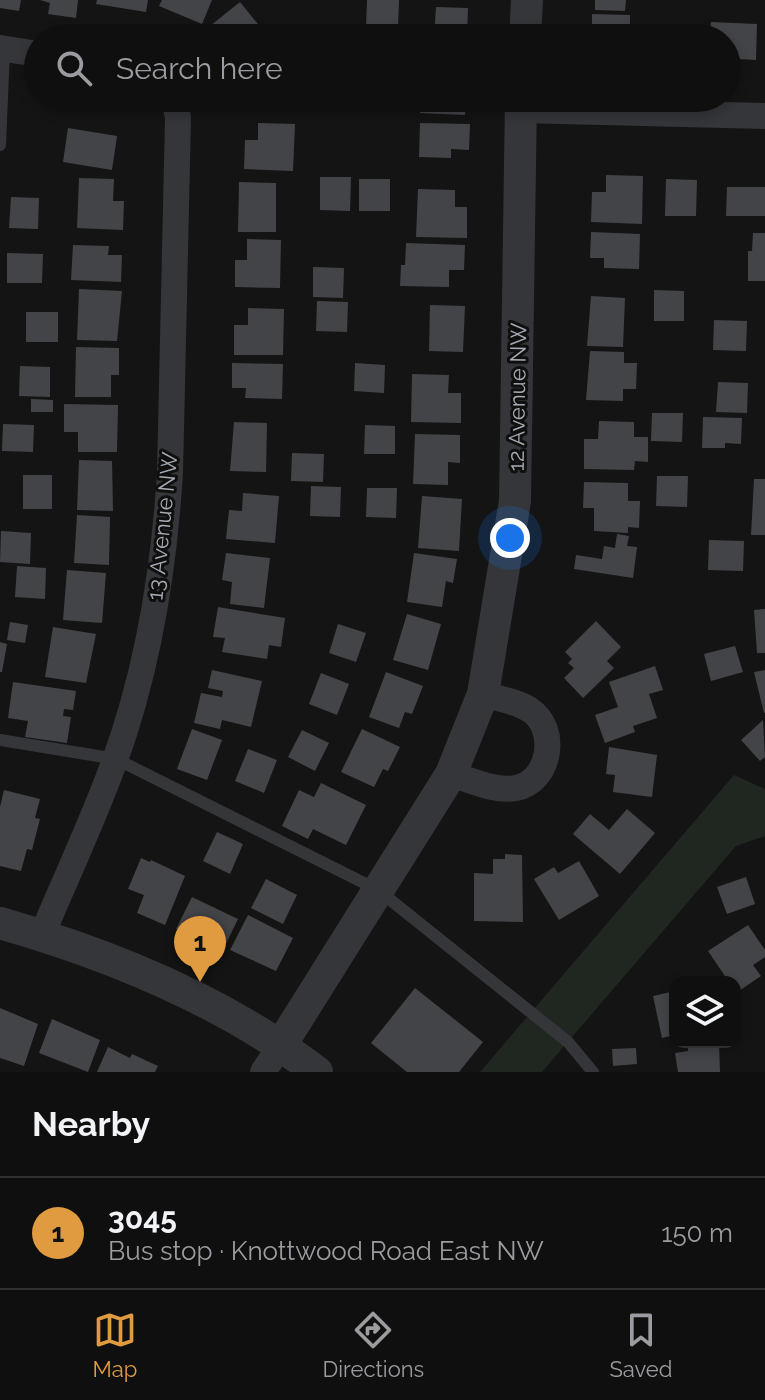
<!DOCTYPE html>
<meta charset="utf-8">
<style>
body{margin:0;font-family:Raleway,sans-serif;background:#1d1d1e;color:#f1f3f6}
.controls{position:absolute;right:24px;bottom:24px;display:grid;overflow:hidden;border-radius:16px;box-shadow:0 4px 12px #0003}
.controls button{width:72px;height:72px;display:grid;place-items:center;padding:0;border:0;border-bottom:2px solid #2f2f30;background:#0f0f10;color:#f1f3f6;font:40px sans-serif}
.you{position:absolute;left:510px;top:538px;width:28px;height:28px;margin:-20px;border:6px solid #fff;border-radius:50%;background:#1a73e8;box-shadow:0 0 0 12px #1a73e833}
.badge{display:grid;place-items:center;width:52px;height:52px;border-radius:50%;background:#e09b40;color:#111;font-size:26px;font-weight:700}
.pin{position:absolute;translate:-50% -66px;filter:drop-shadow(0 2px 4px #0008)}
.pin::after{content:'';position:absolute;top:42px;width:28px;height:24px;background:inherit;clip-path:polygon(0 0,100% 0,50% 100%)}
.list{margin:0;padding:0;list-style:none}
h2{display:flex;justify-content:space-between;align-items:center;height:104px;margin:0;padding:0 32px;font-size:34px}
h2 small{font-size:26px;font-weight:400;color:#9b9c9f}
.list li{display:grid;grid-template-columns:52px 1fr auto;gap:24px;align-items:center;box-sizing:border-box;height:112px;padding:0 32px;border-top:2px solid #2f2f30}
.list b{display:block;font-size:30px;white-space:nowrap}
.list p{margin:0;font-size:26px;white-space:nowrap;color:#9b9c9f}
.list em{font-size:26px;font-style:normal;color:#9b9c9f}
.icon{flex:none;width:44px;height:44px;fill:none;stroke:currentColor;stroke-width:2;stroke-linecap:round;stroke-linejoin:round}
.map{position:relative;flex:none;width:765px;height:1072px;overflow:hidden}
.search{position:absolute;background:#0f0f10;box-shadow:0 4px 12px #0003;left:24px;right:24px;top:24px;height:88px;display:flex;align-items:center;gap:20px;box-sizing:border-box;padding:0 28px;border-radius:44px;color:#9b9c9f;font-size:30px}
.sheet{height:216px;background:#0f0f10}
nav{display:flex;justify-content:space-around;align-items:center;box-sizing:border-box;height:112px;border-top:2px solid #2f2f30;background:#0f0f10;font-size:22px;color:#9b9c9f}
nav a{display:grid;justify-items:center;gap:4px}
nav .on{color:#e09b40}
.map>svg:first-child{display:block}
.green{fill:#202720}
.building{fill:#434448}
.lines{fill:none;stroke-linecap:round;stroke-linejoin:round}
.service{stroke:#35363a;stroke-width:12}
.minor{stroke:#35363a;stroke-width:26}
.tertiary{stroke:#35363a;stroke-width:32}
.labels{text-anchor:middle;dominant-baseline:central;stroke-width:6;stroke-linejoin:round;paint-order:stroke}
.street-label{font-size:22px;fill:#a7acb4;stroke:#0f0f10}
</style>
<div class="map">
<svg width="765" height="1072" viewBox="0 0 765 1072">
<rect width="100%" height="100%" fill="#141415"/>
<path class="green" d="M 734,775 L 765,789 L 765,836 L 736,846 L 542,1072 L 480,1072 Z"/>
<g class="building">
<path d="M 0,0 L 21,0 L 19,11 L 0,8 Z"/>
<path d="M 40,0 L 78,0 L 76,18 L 48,14 L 50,3 Z"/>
<path d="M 97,0 L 148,0 L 146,12 L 96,4 Z"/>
<path d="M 162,0 L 212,0 L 202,24 L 159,6 Z"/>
<path d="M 367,0 L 399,0 L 398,28 L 366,27 Z"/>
<path d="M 595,0 L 626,0 L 625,11 L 595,10 Z"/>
<path d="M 240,2 L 262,29 L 250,38 L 204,38 L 200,34 Z"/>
<path d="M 436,7 L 468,8 L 467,38 L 434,38 Z"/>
<path d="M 592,14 L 630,15 L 630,38 L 592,38 Z"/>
<path d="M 711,22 L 757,24 L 756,60 L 738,59 L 737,73 L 727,73 L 727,38 L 710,38 Z"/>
<path d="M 646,26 L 696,28 L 695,38 L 645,38 Z"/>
<path d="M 247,98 L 294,98 L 295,99 L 250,110 Z"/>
<path d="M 321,98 L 342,98 L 342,99 L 322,103 Z"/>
<path d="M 421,98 L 466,98 L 465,115 L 420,113 Z"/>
<path d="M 258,123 L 295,124 L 293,171 L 244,169 L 245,140 L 258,140 Z"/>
<path d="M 420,123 L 470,124 L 469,150 L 451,149 L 451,158 L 419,157 Z"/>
<path d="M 68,128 L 117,136 L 112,170 L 63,162 Z"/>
<path d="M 606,175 L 643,176 L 642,224 L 591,222 L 592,192 L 606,192 Z"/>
<path d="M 320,177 L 351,177 L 350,211 L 320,210 Z"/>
<path d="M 79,178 L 114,179 L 113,201 L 124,201 L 123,230 L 77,228 Z"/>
<rect x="359" y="179" width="31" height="32"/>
<path d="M 666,179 L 697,180 L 696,216 L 665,216 Z"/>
<path d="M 239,182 L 276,183 L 276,232 L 238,232 Z"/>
<path d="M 727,187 L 765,187 L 765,216 L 726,216 Z"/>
<path d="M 418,189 L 455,190 L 455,207 L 467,207 L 467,238 L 416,237 Z"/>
<path d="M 11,197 L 39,198 L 38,229 L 9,228 Z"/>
<path d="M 591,232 L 640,234 L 639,269 L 604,268 L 604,258 L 590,258 Z"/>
<path d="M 753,233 L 765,233 L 765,281 L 748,281 L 748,251 L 752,251 Z"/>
<path d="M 247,239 L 281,240 L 280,288 L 235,287 L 235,260 L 247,260 Z"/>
<path d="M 406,243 L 465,245 L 464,270 L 449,270 L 449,287 L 400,286 L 401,265 L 405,265 Z"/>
<path d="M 73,245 L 109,246 L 108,255 L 122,255 L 121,282 L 71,280 Z"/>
<path d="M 7,253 L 43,254 L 42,283 L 7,283 Z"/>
<path d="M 313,267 L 344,268 L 343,298 L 313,297 Z"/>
<path d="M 79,289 L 122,291 L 117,341 L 77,340 Z"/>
<path d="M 654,290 L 684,291 L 684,321 L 654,321 Z"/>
<path d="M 591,296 L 625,298 L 623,347 L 587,346 Z"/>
<path d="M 317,301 L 348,302 L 347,332 L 316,331 Z"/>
<path d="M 430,305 L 465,306 L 463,352 L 429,351 Z"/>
<path d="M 248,308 L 284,309 L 283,355 L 234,355 L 234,325 L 248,325 Z"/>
<rect x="26" y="312" width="32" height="30"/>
<path d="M 714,320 L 747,321 L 746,351 L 713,350 Z"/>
<path d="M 76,347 L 119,348 L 119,375 L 111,375 L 111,397 L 75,397 Z"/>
<path d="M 590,351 L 624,352 L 624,363 L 637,363 L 636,389 L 623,389 L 623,401 L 586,400 Z"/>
<path d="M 232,363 L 283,364 L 282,399 L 245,398 L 246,388 L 232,388 Z"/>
<path d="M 355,363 L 385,365 L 384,393 L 354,391 Z"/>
<path d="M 20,366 L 50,367 L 50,397 L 19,396 Z"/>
<path d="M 412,374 L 449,375 L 448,393 L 461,393 L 461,423 L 411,422 Z"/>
<path d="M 718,382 L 748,383 L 747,413 L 716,412 Z"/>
<path d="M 31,399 L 53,400 L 53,412 L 31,412 Z"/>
<path d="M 64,404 L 118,405 L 117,452 L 78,452 L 78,432 L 64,432 Z"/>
<path d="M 652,413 L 683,413 L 682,442 L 651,441 Z"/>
<path d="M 703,417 L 742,418 L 741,444 L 725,443 L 725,448 L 702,448 Z"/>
<path d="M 599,421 L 634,422 L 634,437 L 648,437 L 648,462 L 635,461 L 634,470 L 584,469 L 584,439 L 598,439 Z"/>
<path d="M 234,422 L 267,423 L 266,472 L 230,471 Z"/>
<path d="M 3,424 L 34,425 L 33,452 L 2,451 Z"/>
<path d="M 365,425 L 395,426 L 395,454 L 364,454 Z"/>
<path d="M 415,434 L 460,435 L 460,463 L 448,462 L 448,485 L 413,484 Z"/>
<path d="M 292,453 L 324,454 L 323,482 L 291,481 Z"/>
<path d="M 79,460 L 112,461 L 113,511 L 77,510 Z"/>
<rect x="23" y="475" width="29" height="34"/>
<path d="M 657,476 L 688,476 L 687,507 L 656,506 Z"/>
<path d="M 754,479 L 765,479 L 765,535 L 751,535 Z"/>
<path d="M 584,482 L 628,483 L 628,501 L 640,501 L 639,528 L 628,527 L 628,533 L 594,531 L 594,508 L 583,508 Z"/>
<path d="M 311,486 L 341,487 L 340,517 L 310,516 Z"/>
<path d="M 367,488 L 397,488 L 396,518 L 366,517 Z"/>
<path d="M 243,493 L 279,496 L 275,543 L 226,539 L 229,510 L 242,511 Z"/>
<path d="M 422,496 L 462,499 L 459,551 L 418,548 Z"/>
<path d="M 77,515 L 110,517 L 109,565 L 74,563 Z"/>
<path d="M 1,531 L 31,533 L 30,564 L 0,562 Z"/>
<path d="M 617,534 L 629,536 L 627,546 L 637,547 L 633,578 L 574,569 L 576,555 L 602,559 L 604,546 L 615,548 Z"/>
<path d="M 709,540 L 744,541 L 743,571 L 708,570 Z"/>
<path d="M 226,553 L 270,558 L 264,608 L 230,604 L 232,582 L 222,580 Z"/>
<path d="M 414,553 L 457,559 L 453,583 L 446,581 L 442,607 L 407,602 Z"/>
<path d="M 17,566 L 46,568 L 45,599 L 15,597 Z"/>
<path d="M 67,570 L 106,573 L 102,623 L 63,620 Z"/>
<path d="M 218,607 L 285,618 L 281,647 L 269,645 L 267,659 L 222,652 L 225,638 L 213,637 Z"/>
<path d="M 765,609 L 765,653 L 757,653 L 754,610 Z"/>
<path d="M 407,614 L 441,624 L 428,670 L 393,660 Z"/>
<path d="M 596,621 L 621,647 L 607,661 L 614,668 L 583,698 L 564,678 L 574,668 L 568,663 L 572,659 L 565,652 Z"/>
<path d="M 10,622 L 28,625 L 25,643 L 7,640 Z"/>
<path d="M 338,624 L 366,633 L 356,662 L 329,653 Z"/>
<path d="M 53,627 L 96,634 L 86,683 L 45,677 Z"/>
<path d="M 0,642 L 7,644 L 2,672 L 0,672 Z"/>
<path d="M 735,646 L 743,672 L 711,681 L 704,654 Z"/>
<path d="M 655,666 L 663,690 L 649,694 L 657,718 L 633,726 L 635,732 L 605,743 L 595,715 L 618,707 L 609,682 Z"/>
<path d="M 212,670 L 262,681 L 251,727 L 222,720 L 220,729 L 194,723 L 201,693 L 222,697 L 223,691 L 208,688 Z"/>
<path d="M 765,670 L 765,713 L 764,713 L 754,672 Z"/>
<path d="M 386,672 L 423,686 L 412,714 L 405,712 L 399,728 L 369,717 Z"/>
<path d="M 321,673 L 349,684 L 337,715 L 309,704 Z"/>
<path d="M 13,682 L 76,691 L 73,710 L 64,709 L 63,716 L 71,717 L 67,743 L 25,737 L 28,721 L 8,718 Z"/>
<path d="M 763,720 L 765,757 L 760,761 L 741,740 Z"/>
<path d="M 192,729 L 222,740 L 207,780 L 177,769 Z"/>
<path d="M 362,729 L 400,747 L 388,771 L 383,769 L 374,787 L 341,772 Z"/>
<path d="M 302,730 L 329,743 L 315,771 L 288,757 Z"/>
<path d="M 609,747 L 657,755 L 652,797 L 613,792 L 615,775 L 606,774 Z"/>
<path d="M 248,749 L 277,760 L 264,793 L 235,781 Z"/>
<path d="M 321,783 L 366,805 L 346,845 L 313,829 L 308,839 L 282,826 L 299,790 L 314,797 Z"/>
<path d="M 4,790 L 40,799 L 35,818 L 40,819 L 32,850 L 27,849 L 21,871 L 0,866 L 0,807 Z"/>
<path d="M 627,809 L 655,833 L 620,874 L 573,834 L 590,814 L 609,830 Z"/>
<path d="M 217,832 L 243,844 L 230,874 L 203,861 Z"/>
<path d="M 505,854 L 522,855 L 523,922 L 474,921 L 474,873 L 493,874 L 493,859 L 505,859 Z"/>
<path d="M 141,858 L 150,862 L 151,860 L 185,876 L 165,925 L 137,913 L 144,895 L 128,889 Z"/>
<path d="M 579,861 L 599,896 L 559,920 L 534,879 L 554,867 L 558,873 Z"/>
<path d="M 746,877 L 755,904 L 727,914 L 717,887 Z"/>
<path d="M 266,879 L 297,895 L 283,924 L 251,908 Z"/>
<path d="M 192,897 L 238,919 L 222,952 L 176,929 Z"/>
<path d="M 248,915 L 293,938 L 276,971 L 230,950 Z"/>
<path d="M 748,925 L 765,950 L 765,957 L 753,965 L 761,976 L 736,993 L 735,982 L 729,982 L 708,951 Z"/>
<path d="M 415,988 L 483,1042 L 459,1072 L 407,1072 L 371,1043 Z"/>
<path d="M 675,991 L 675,1035 L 662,1038 L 653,996 Z"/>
<path d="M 0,1008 L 38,1024 L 24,1066 L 0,1058 Z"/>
<path d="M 52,1019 L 100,1040 L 88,1072 L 39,1053 Z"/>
<path d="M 719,1043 L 720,1072 L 678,1072 L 675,1053 L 688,1051 L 688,1047 Z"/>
<path d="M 108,1047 L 130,1058 L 132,1054 L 158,1066 L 155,1072 L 97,1072 Z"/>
<path d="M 636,1048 L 637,1064 L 613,1066 L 612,1049 Z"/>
</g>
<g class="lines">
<g class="service">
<path d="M 0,145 L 4,49"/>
<path d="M 0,740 L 116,759 L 378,890 L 568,1042 L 593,1072"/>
</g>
<g class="minor">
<path d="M 0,48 L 38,54"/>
<path d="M 521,110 L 765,116"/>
<path d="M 451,774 C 471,780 495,792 516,788 C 550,782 559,729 530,710 C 517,701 498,699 483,694"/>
<path d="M 42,935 C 66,877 94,819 115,760 C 148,669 164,569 170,473 L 178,118 L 174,98"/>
<path d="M 263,1072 L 281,1045"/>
</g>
<g class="tertiary">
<path d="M 525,38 L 527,0"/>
<path d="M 0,923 C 112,955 224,1001 317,1072"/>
<path d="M 281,1045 L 451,774 L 483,694 L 515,501 L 521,98"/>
</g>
</g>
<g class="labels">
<g class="street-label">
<text transform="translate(517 397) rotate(-89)">12 Avenue NW</text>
<text transform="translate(162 526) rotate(-84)">13 Avenue NW</text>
</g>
</g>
</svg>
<div class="controls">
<button><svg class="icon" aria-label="layers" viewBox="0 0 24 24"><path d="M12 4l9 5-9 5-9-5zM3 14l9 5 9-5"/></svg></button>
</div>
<div class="you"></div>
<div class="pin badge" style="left:200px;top:982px">1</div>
<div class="search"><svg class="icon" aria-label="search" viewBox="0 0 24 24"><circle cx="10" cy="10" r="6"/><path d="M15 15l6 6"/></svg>Search here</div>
</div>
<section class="sheet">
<h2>Nearby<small></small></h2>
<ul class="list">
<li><span class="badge">1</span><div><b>3045</b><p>Bus stop · Knottwood Road East NW</p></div><em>150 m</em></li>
</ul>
</section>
<nav>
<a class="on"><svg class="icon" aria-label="map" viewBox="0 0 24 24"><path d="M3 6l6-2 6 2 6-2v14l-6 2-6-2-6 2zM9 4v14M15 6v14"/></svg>Map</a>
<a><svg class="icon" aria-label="directions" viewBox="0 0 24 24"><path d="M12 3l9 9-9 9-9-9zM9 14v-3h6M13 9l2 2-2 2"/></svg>Directions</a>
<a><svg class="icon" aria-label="saved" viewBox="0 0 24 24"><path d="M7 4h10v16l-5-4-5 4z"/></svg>Saved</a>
</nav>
